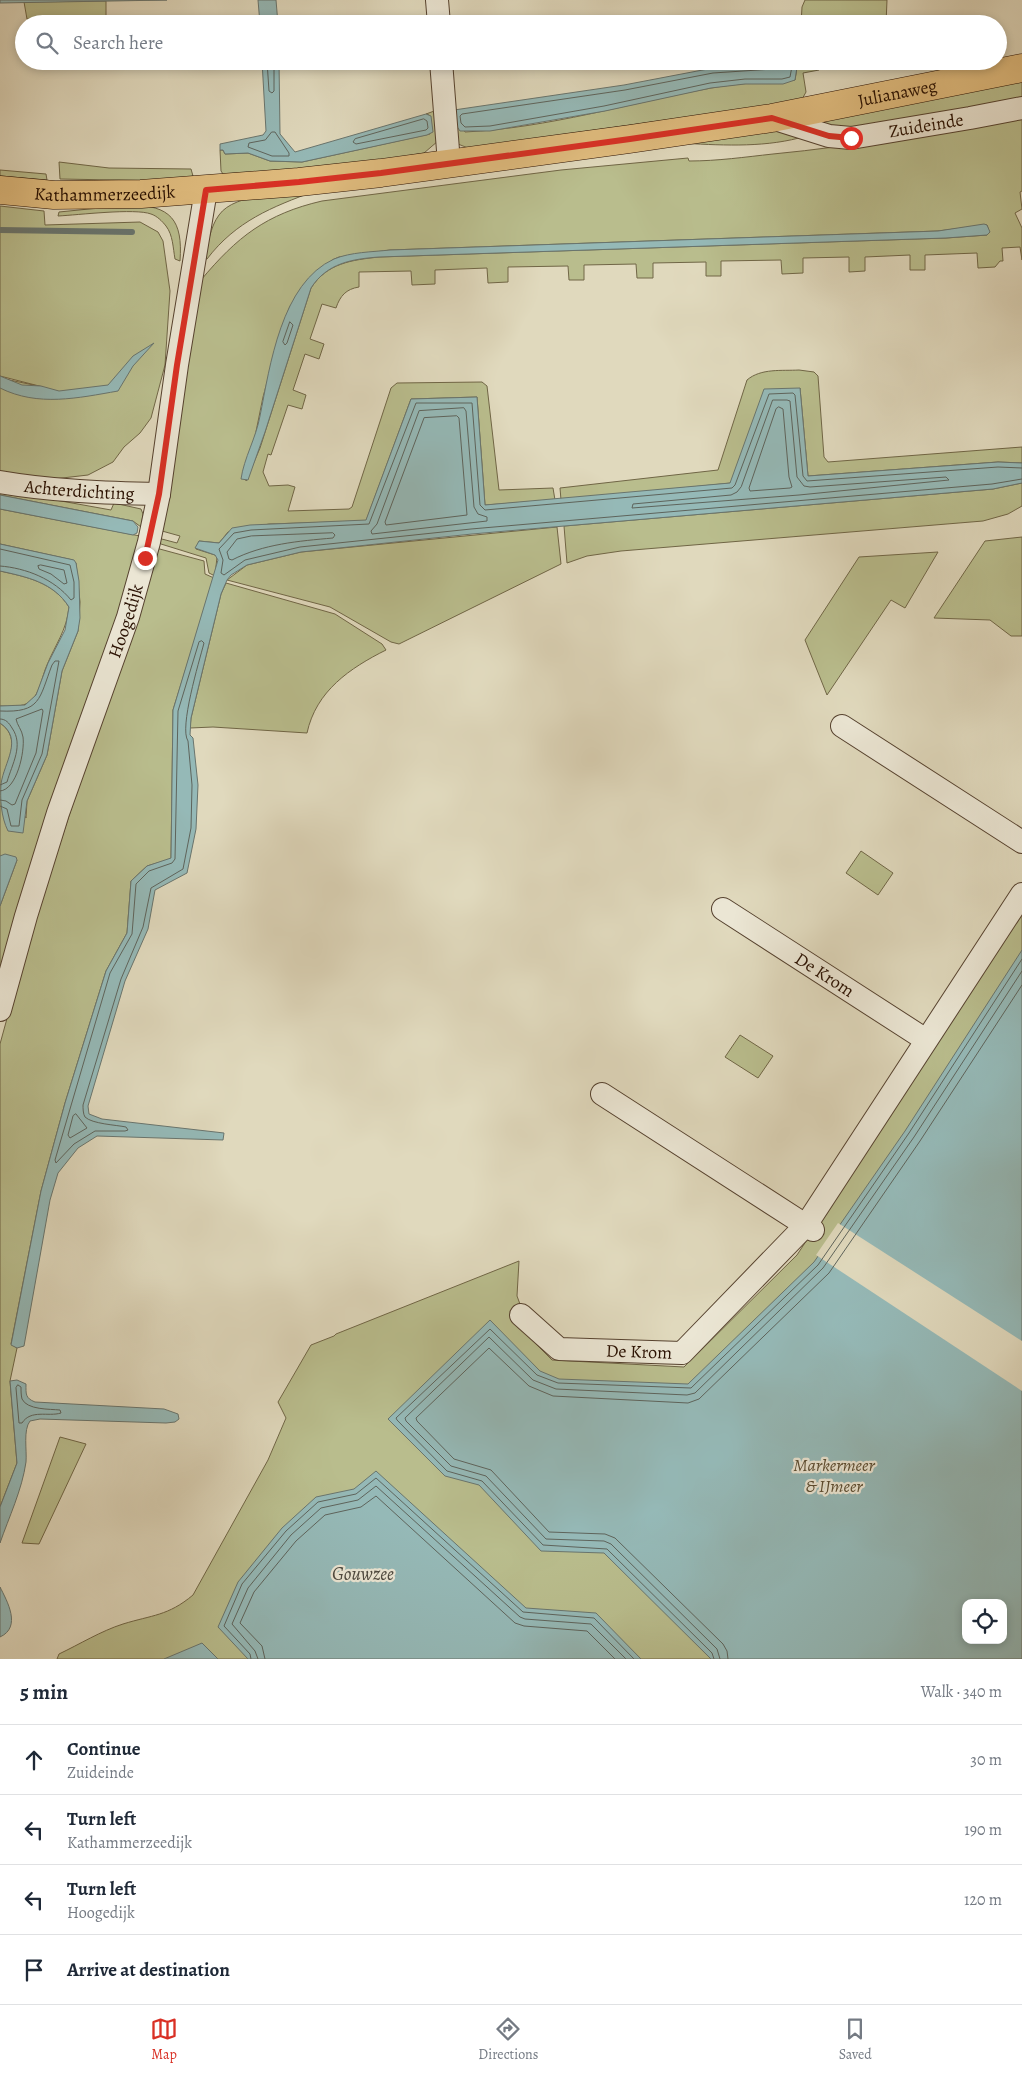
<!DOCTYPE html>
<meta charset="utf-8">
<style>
body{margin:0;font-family:Alegreya,serif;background:#f6f6f7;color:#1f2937}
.controls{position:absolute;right:15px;bottom:15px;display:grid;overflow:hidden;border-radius:10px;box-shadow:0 2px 8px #0003}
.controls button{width:45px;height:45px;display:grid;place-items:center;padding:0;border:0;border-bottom:1px solid #e0e1e3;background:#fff;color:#1f2937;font:25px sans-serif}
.stop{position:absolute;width:15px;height:15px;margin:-11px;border:4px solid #d93025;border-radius:50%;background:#fff}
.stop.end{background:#d93025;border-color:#fff;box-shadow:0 1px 5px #0008}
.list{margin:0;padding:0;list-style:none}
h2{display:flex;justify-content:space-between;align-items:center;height:65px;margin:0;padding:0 20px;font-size:21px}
h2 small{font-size:16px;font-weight:400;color:#747a83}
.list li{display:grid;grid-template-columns:32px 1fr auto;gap:15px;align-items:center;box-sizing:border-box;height:70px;padding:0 20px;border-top:1px solid #e0e1e3}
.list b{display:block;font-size:19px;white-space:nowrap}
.list p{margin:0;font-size:16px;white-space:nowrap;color:#747a83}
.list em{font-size:16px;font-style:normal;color:#747a83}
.icon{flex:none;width:28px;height:28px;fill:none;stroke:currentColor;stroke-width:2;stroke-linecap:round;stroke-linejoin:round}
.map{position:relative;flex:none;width:1022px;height:1659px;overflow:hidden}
.search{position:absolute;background:#fff;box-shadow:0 2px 8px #0003;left:15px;right:15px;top:15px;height:55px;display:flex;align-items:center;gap:12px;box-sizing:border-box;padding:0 18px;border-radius:28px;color:#747a83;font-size:19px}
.sheet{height:345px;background:#fff}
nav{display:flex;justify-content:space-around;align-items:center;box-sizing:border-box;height:70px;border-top:1px solid #e0e1e3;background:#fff;font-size:14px;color:#747a83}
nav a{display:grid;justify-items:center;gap:2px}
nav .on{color:#d93025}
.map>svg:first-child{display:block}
.green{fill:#b9bd8d;stroke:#706646;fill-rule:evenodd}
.water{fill:#95b9b7;stroke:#69756e;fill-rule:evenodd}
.pier{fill:#e0d9bd}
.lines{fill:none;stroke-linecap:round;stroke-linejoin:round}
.shore{stroke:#5e645c;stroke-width:1}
.stream{stroke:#69756e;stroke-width:6}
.minor-casing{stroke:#56422f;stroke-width:24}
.major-casing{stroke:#280f00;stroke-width:29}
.minor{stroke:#ebe6d4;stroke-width:22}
.major{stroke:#e0bc7e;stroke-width:28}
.route{stroke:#d93025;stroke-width:6}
.labels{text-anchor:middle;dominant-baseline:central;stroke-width:4.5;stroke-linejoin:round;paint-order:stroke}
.street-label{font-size:18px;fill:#280f00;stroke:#ebe6d4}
.park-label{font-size:18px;font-style:italic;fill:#5b4c31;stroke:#ebe6d4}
.water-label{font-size:19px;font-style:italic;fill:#4e4a40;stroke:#ebe6d4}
</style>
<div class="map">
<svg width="1022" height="1659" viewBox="0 0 1022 1659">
<rect width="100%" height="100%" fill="#e0d9bd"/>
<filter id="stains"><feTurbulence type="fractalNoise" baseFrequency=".004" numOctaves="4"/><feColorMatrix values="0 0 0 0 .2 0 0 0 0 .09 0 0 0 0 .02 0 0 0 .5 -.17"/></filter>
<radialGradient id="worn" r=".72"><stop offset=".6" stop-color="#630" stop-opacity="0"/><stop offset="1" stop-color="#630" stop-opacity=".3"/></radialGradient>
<g class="green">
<path d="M 805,0 L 887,0 L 886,24 L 801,24 L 802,7 Z"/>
<path d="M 106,1 L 106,24 L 76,24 L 27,19 L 24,2 Z"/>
<path d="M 798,61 L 818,61 L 819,70 L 803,73 L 806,92 L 801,101 L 468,148 L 458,144 L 454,110 L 465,132 C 548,128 630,103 711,88 C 739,83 767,82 795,80 Z"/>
<path d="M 1022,78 L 1022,99 L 843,132 L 815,120 Z"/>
<path d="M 437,110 L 438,141 L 424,153 L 345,167 L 223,174 L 221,171 L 220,150 L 223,150 L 225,154 L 248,153 L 270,161 L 302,162 L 430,134 L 429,115 L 426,114 Z"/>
<path d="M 1022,114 L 1022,191 L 1020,192 L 1022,209 L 1015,213 L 1022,228 L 1022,260 L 1020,247 L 1002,248 L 1003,261 L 1000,261 L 995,267 L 978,268 L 977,253 L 925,255 L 925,270 L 910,270 L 910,255 L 865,257 L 865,271 L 849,272 L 849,257 L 803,258 L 803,273 L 782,274 L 781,260 L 721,261 L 721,276 L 706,276 L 706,262 L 653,263 L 653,278 L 637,278 L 636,264 L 584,265 L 584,280 L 569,280 L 568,266 L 508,267 L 508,282 L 488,283 L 487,268 L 435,270 L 435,284 L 412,285 L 411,271 L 359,272 L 359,287 C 346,289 340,296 336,308 L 322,304 L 310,339 L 324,344 L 319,359 L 305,354 L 293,390 L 306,395 L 302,409 L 288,405 L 271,455 L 268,454 L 263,472 L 269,486 L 288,485 L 295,487 L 288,511 L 349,509 L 352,507 L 391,388 L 397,383 L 482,382 L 487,386 L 499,490 L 553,488 L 555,500 L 485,505 L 477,397 L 411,399 L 366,521 L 269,524 L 228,532 L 219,543 L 199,541 L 196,549 L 215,555 L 217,557 L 215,576 L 209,573 L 206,558 L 161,544 L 157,540 L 158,538 L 177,543 L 180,536 L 162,531 L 201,280 C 237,237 266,214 322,201 L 561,170 L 688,158 L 689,161 C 718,161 745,157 773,154 C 858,146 938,131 1022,114 ZM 987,225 L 989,232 L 987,235 L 946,238 L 379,257 C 352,260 327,263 311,288 L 260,448 L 246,481 L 263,397 L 282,327 L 290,306 L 332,260 L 339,257 L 390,250 L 938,231 Z"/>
<path d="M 782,129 L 799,138 C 760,148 718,145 678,143 Z"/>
<path d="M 59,162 L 109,168 L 191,169 L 193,176 L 172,181 L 60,179 Z"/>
<path d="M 0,170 L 46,174 L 47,180 L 0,176 Z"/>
<path d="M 315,191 C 272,207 236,221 207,259 L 204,259 C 208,245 210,227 219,215 C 235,192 290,194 315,191 Z"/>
<path d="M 129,205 C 171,205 183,220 180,261 L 175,259 C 173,248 173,235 166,226 C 162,221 157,216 151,214 C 135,208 78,215 58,216 L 59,212 Z"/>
<path d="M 0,206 L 44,211 L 45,225 L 140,222 L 158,232 L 163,241 L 170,291 L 165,365 L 151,418 L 140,433 L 124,447 L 113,462 L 88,475 L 45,480 L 0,473 L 0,378 L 43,387 L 0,376 Z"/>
<path d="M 799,370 L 814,372 L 818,376 L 824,457 L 828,462 L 1022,447 L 1022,463 L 998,462 L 808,476 L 800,388 L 731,483 L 561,500 L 560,488 L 718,470 L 747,380 C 761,368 782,371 799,370 Z"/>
<path d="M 1022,483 L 1022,506 L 1008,514 L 983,521 L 621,551 L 587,556 L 567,563 L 564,526 L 993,489 Z"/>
<path d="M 0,490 L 111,510 L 114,503 L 141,509 L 143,514 L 141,527 L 133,521 L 0,495 Z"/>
<path d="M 0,509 L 140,536 L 115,626 L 0,971 L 0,906 L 17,860 L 0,856 L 0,723 C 19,736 11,755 4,773 L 26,818 L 27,801 L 47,755 L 62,671 L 78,631 L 80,602 L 76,563 L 73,560 L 0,544 Z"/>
<path d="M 557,527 L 561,564 L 399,644 L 391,642 L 330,607 L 227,580 L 247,565 L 301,552 Z"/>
<path d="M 1022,537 L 1022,636 L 1011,636 L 990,620 L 934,618 L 985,541 Z"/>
<path d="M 156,548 L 204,561 L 205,574 L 214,578 L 173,710 L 171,859 L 147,866 L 131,881 L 127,933 L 106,971 L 65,1103 L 41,1191 L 11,1344 L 17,1348 L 10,1381 L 17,1463 L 0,1507 L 0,1044 L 28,942 Z"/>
<path d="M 938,552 L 905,608 L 891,600 L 827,695 L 805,640 L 859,557 Z"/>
<path d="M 0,571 C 27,577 53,582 69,607 C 67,630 55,645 47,665 C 42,676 40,693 31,701 C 22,708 10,706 0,706 Z"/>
<path d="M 226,583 L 335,614 L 382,644 L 386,650 C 350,668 316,691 307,733 L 213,727 L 190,728 L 191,718 L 221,594 Z"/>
<path d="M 861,851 L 893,873 L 878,895 L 846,873 Z"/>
<path d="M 1022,912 L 1022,1659 L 57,1659 L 59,1654 C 80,1644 101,1631 123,1624 C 152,1615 168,1616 193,1595 L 268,1460 L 286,1418 L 278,1402 L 311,1345 L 334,1336 L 336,1334 L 519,1261 L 517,1296 L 534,1342 L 552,1360 L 684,1367 L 797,1255 ZM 966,1603 L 1003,1603 L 1003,1640 L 966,1640 Z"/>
<path d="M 740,1035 L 773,1056 L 758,1078 L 725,1057 Z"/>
<path d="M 60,1437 L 86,1444 L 39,1544 L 22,1543 Z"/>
</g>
<g class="water">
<path d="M 0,0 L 167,0 L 0,3 Z"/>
<path d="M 258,0 L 276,0 L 278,24 L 260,24 Z"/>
<path d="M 262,61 L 279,61 L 280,134 L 295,152 L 426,114 L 431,116 L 433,132 L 427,135 L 302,162 L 270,161 L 248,153 L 225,154 L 223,150 L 220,150 L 220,144 L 263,135 L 266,131 Z"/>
<path d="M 790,61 L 798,61 L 795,80 L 783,84 L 745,84 L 711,88 L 605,111 L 490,131 L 460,131 L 456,125 L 454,110 L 624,85 L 713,68 L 744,67 Z"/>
<path d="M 984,224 L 987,225 L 990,232 L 987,235 L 946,238 L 379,257 C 352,259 327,263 311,288 L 265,432 L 248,480 L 241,479 C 244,458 256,438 260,416 C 270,366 281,283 334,259 C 351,252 372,252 390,250 L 938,231 Z"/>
<path d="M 154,343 L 133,366 L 118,391 C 78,398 38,407 0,388 L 0,376 L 22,385 L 41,386 L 59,391 L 108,385 L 133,356 Z"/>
<path d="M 800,388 L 808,476 L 998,462 L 1022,463 L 1022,483 L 993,489 L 472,534 L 301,552 L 247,565 L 231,575 L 227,580 L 221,594 L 191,718 L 190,735 L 193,738 L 198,785 L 196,829 L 187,873 L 155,890 L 148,929 L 125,981 L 88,1106 L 89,1114 L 102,1119 L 224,1133 L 223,1140 L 97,1136 L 78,1148 L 58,1173 L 50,1200 L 24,1346 L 17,1348 L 11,1345 L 41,1191 L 65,1103 L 106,971 L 127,933 L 131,881 L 147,866 L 171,858 L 173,710 L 218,560 L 215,555 L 195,548 L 199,541 L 219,543 L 232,528 L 250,525 L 366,520 L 411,399 L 477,397 L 485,505 L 730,483 L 764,389 Z"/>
<path d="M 0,495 L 133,521 L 138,527 L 137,533 L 133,535 L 0,509 Z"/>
<path d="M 0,544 L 74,560 L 76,563 L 79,581 L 80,618 L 78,631 L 62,671 L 47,755 L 27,801 L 23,833 L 8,831 C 1,817 0,799 1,784 C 4,762 24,739 0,723 L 0,706 L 25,705 L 36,695 L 48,663 L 65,630 L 69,607 C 53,582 27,577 0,571 Z"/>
<path d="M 5,854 L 16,857 L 17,860 L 0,906 L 0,856 Z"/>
<path d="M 1022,950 L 1022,1659 L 711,1659 L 604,1553 L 541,1551 L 479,1485 L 445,1476 L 388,1419 L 490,1320 L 540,1371 L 559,1379 L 688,1384 L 814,1262 L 905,1131 ZM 966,1603 L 1003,1603 L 1003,1640 L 966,1640 Z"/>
<path d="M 17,1380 L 26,1384 C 26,1394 25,1398 35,1402 L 164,1409 L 178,1414 L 179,1419 L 175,1422 L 166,1423 L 40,1419 L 30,1421 C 23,1430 27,1450 26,1462 C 22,1490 9,1517 0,1543 L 0,1507 L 17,1463 L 10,1381 Z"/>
<path d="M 376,1471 L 526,1608 L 596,1613 L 641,1659 L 248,1659 L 218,1627 L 238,1582 L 282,1528 L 316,1497 L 354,1489 Z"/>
<path d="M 0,1587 C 7,1601 22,1627 0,1637 Z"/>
<path d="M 202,1643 L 218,1659 L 164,1659 Z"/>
</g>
<path class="pier" d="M 838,1223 L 1022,1341 L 1022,1391 L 816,1255 Z"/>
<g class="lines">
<g class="shore">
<path d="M 267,61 L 269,91 L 272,93 L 274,91 L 274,61"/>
<path d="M 779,61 L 778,66 L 773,69 L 713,73 L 625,90 L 462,114 L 460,116 L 461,123 L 465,127 L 490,126 L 604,106 L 710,83 L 745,79 L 782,79 L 790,77 L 793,61"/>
<path d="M 424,119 L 427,121 L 428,128 L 426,130 L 356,144 L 353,142 L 355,139 Z"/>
<path d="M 272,132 L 275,132 L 289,153 L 289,156 L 272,156 L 248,147 L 249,143 L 265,140 Z"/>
<path d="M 290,322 L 293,325 L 287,343 L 285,345 L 283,342 Z"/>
<path d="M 773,400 L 787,400 L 790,401 L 797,477 L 804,486 L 810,487 L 946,477 L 949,480 L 799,495 L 632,508 L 633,504 L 731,495 L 737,492 L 741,487 Z"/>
<path d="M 779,407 L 783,409 L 789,477 L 792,487 L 790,488 L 750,491 L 749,488 L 776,409 Z"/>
<path d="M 464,408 L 466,411 L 474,507 L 478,514 L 487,517 L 487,521 L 372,534 L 371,531 L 377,524 L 419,411 Z"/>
<path d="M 457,416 L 459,418 L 467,515 L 386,525 L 385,522 L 424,418 Z"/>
<path d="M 1022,468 L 998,467 L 807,481 L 803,476 L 795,395 L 793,393 L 769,394 L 735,485 L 732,488 L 485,510 L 480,505 L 472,403 L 416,403 L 369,524 L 251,530 L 234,533 L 219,549 L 223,560 L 221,573 L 224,575 L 245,560 L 300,547 L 471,529 L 992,484 L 1022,479"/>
<path d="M 333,533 L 335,535 L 333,538 C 299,541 263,544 232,560 L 229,559 L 227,552 L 237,539 L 251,536 Z"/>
<path d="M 0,549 L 70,565 L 74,582 L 74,598 L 71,600 C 54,579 26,568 0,566"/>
<path d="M 41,565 L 64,570 L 67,583 L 64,584 L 51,574 L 39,569 L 38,566 Z"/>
<path d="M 202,641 L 204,643 C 199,662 179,728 188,741 L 192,785 L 191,828 L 183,869 L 151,888 L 143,927 L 121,979 L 83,1105 C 83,1108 83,1114 85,1117 C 92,1124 117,1125 126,1127 L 128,1130 L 125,1131 L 95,1131 L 74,1144 L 56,1163 L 55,1160 L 110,973 L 132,934 L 136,884 L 149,871 L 172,863 L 175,859 L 178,711 L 199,642 Z"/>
<path d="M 0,711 C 41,713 39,699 52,665 L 55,661 L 59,661 L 42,754 L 22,800 L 19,826 L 11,826 L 7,809 L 0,806"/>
<path d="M 0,719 C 6,719 9,723 12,728 C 24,745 12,764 7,782 L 0,785"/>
<path d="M 0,791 C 17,790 25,751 23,737 C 22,730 17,725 16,719 L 42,709 L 43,711 L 36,753 L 15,804 L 12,805 L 6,801 L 0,800"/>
<path d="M 76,1114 L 87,1128 L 70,1138 L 68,1135 L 73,1116 Z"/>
<path d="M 18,1385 L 21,1387 C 21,1391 21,1395 22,1399 C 27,1410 50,1409 60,1410 L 61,1413 C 48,1417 31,1409 22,1423 L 19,1423 L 16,1388 Z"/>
<path d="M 251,1659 L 250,1654 L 224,1626 L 242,1584 L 286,1531 L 318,1502 L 356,1494 L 376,1478 L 523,1612 L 594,1618 L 634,1659"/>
<path d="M 258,1659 L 255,1651 L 232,1624 L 248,1588 L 291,1535 L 321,1508 L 358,1500 L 376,1486 L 520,1617 L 525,1619 L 591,1624 L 626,1659"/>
<path d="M 265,1659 L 262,1646 L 240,1623 L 254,1592 L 296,1541 L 325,1515 L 361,1507 L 376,1496 L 515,1623 L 524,1626 L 587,1631 L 615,1659"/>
<path d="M 714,1659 L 712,1653 L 607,1549 L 543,1545 L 482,1481 L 447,1471 L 397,1420 L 396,1418 L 490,1329 L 537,1375 L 558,1383 L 691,1388 L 818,1265 L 909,1133 L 1022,959"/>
<path d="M 720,1659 L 717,1649 L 611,1544 L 604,1541 L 546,1539 L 486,1476 L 451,1466 L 406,1421 L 405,1418 L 489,1337 L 533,1380 L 556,1389 L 687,1395 L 695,1393 L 823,1268 L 914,1137 L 1022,971"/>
<path d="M 728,1659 L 727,1651 L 723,1644 L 615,1538 L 605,1534 L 549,1532 L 491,1470 L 454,1459 L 417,1421 L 416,1418 L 489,1348 L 529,1386 L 553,1396 L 688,1403 L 699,1399 L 829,1273 L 920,1141 L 1022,985"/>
</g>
<path class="stream" d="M 0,230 L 132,232"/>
<g class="minor-casing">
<g id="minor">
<path d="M 437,0 L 439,24"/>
<path d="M 441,61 L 449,163"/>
<path id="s1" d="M 772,118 L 829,136 L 851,138 L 970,118 L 1022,108"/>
<path id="s2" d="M 0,482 C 52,491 106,493 159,494"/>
<path d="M 842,726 L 1022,842"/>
<path id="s3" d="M 723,909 L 926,1040"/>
<path id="s4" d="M 0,1010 L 26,916 L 58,813 L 128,617 L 149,542 L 159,494 L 177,365 L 206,190"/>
<path d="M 602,1094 L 813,1230"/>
<path id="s5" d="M 521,1315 L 559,1349 L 682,1353 L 806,1225 L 1022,894"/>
</g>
</g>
<g class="major-casing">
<g id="major">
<path id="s6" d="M 0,190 L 54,195 L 141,194 L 299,182 L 381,173 L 630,139 L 772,118 L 1022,68"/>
</g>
</g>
<use href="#minor" class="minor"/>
<use href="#major" class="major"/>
</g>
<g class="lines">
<path class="route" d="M 145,558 L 159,494 L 177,365 L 206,190 L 299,182 L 381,173 L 630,139 L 772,118 L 829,136 L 851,138"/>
</g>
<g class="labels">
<g class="street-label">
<text stroke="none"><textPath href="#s6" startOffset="905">Julianaweg</textPath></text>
<text stroke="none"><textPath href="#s1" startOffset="158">Zuideinde</textPath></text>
<text stroke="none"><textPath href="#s6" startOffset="105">Kathammerzeedijk</textPath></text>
<text stroke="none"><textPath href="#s2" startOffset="80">Achterdichting</textPath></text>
<text stroke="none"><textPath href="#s4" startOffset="409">Hoogedijk</textPath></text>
<text stroke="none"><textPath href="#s3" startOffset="121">De Krom</textPath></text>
<text stroke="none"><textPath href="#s5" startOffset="131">De Krom</textPath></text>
</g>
<g class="park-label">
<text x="834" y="1465">Markermeer<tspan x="834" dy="21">&amp; IJmeer</tspan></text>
</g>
<g class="water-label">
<text x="363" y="1574">Gouwzee</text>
</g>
</g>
<rect width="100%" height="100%" filter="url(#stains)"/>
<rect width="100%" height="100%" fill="url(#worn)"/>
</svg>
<div class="controls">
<button><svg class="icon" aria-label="locate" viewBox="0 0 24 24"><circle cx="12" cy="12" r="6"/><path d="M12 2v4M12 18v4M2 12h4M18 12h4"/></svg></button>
</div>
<div class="stop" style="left:851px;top:138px"></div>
<div class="stop end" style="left:145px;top:558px"></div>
<div class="search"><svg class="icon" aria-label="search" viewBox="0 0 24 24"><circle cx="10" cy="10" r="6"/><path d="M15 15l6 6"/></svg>Search here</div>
</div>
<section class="sheet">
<h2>5 min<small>Walk · 340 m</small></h2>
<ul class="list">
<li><svg class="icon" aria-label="ahead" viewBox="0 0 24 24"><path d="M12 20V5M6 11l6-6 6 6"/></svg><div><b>Continue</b><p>Zuideinde</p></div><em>30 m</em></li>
<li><svg class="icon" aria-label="left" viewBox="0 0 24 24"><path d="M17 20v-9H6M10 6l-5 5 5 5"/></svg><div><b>Turn left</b><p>Kathammerzeedijk</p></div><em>190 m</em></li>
<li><svg class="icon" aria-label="left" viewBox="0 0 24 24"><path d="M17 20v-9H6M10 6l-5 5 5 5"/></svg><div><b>Turn left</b><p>Hoogedijk</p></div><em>120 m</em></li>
<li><svg class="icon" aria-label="arrive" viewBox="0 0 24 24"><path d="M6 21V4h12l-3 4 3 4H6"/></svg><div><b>Arrive at destination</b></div></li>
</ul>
</section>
<nav>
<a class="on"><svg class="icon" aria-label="map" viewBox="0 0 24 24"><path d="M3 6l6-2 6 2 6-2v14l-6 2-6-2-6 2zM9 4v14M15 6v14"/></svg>Map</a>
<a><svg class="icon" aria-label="directions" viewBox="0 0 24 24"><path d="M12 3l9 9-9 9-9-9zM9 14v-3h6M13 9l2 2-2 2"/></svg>Directions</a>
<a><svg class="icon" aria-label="saved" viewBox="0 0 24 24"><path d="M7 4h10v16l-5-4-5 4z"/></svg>Saved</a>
</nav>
